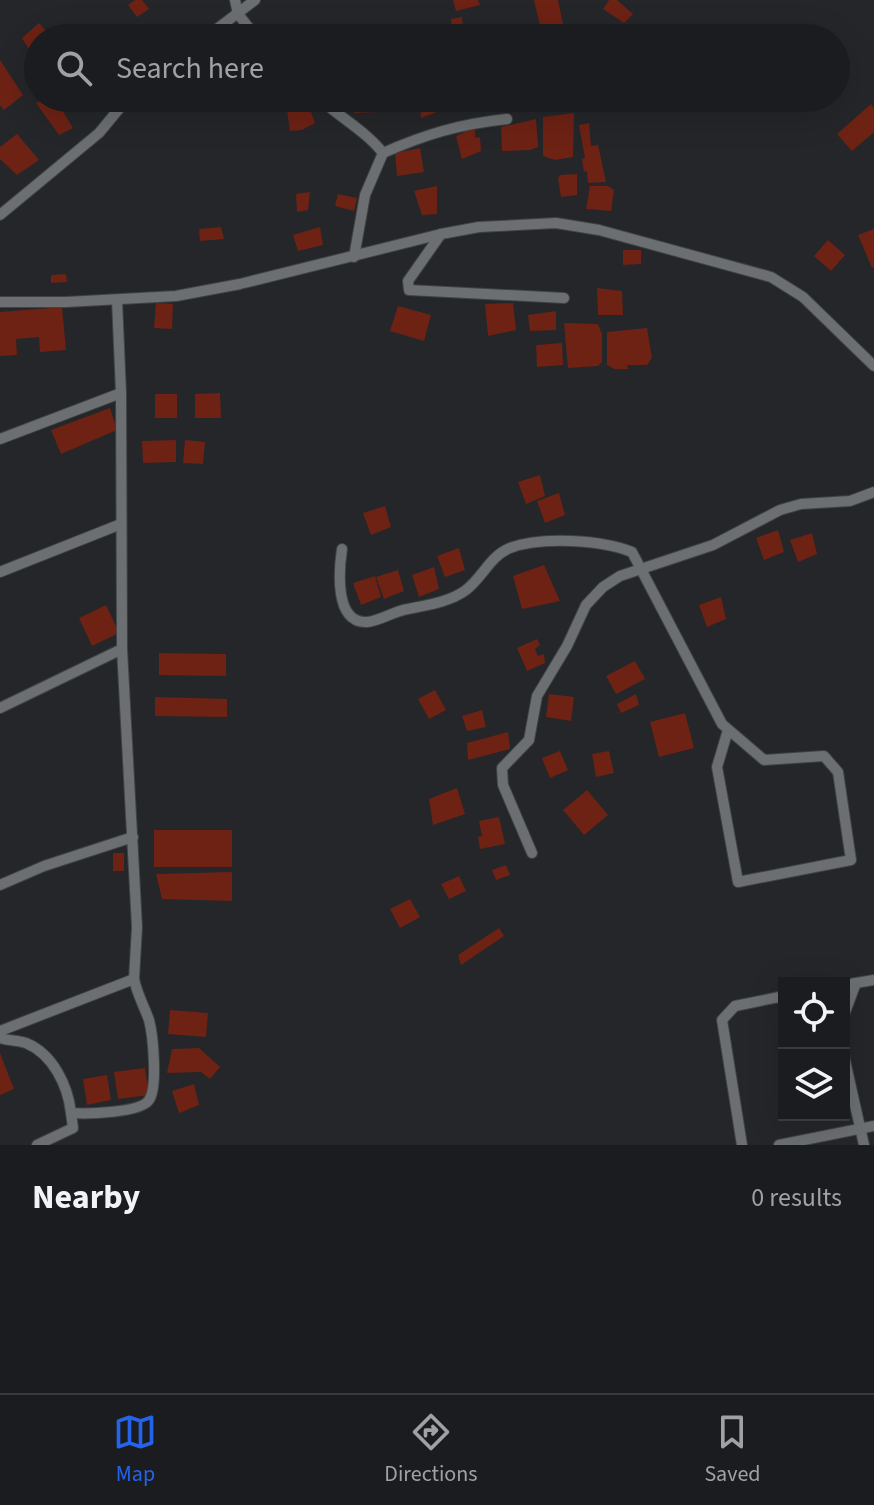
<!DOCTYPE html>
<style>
body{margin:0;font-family:"Source Sans 3",sans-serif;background:#242528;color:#f1f3f6}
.controls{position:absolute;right:24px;bottom:24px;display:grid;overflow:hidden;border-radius:0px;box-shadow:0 8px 32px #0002}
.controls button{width:72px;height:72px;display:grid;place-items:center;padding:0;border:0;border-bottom:2px solid #393a3d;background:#1b1c1f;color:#f1f3f6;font:40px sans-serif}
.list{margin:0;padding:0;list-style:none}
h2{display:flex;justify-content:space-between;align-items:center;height:104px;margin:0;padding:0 32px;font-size:34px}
h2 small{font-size:26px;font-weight:400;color:#a0a1a4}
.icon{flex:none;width:44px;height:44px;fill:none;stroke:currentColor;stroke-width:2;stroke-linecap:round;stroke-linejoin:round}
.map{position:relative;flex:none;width:874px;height:1145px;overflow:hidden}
.search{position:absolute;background:#1b1c1f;box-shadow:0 8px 32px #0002;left:24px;right:24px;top:24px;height:88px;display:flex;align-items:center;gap:20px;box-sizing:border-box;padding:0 28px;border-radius:44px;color:#a0a1a4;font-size:30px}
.sheet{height:248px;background:#1b1c1f}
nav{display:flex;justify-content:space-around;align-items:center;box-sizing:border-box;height:112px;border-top:2px solid #393a3d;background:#1b1c1f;font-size:22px;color:#a0a1a4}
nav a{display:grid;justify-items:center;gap:4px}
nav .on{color:#2563eb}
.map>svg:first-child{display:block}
.building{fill:#6d2214}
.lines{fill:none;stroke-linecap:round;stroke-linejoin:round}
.minor-casing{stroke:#404244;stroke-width:12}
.minor{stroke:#6b6f71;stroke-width:10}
</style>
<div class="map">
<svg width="874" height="1145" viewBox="0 0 874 1145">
<rect width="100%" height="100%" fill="#242629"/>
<g class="building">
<path d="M 135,0 L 142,0 L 149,9 L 137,17 L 128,5 Z"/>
<path d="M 453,0 L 478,0 L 480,5 L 456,11 Z"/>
<path d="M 534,0 L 558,0 L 563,24 L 541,30 Z"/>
<path d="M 609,0 L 617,0 L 633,14 L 624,23 L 603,9 Z"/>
<path d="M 462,17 L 463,31 L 452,34 L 451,19 Z"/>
<path d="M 39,23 L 52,38 L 38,38 L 38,63 L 22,38 Z"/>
<path d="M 0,60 L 23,95 L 4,110 L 0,105 Z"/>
<path d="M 45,98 L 55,98 L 73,128 L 59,135 L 36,103 Z"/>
<path d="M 353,98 L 400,98 L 398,111 L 355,113 L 349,106 Z"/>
<path d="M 420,98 L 440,98 L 442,110 L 421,118 Z"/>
<path d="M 457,98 L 482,98 L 482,109 L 459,112 Z"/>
<path d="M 871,104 L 874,109 L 874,132 L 852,151 L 837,134 Z"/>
<path d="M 309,106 L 315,123 L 302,130 L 290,131 L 287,110 Z"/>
<path d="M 574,113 L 573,157 L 555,160 L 543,156 L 543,117 Z"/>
<path d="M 536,119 L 538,147 L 530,150 L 502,151 L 501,127 Z"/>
<path d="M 589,123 L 591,146 L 598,145 L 606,182 L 588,183 L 587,171 L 584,172 L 582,159 L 585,158 L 579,125 Z"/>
<path d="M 475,127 L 475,138 L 480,137 L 481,151 L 462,159 L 456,136 Z"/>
<path d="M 17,134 L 39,160 L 17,175 L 0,159 L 0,147 Z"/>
<path d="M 420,148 L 424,172 L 397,176 L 395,153 Z"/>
<path d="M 577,174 L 577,195 L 561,197 L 558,179 L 560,175 Z"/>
<path d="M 437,186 L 437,214 L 422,215 L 414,191 Z"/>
<path d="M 590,186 L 608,186 L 614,190 L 611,211 L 586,209 Z"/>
<path d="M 310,192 L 308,210 L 297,212 L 296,194 Z"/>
<path d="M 338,194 L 357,198 L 354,211 L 335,206 Z"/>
<path d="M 221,227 L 224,239 L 200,241 L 199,229 Z"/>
<path d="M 320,227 L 323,245 L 298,251 L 293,235 Z"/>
<path d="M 874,229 L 874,267 L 872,268 L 858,235 Z"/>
<path d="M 828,240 L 845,255 L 831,271 L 814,256 Z"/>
<path d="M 623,250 L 641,250 L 641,264 L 623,265 Z"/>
<path d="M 66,274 L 67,282 L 51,283 L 51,275 Z"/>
<path d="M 597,288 L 622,291 L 623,315 L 598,315 Z"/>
<path d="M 156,303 L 173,304 L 172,329 L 154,328 Z"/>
<path d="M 513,303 L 516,330 L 488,336 L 485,304 Z"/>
<path d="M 398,306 L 431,315 L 424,341 L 390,331 Z"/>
<path d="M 62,307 L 66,350 L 40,352 L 39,337 L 16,339 L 17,355 L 0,356 L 0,312 Z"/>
<path d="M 556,311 L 556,330 L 530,331 L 528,315 Z"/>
<path d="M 564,323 L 598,324 L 602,334 L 602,362 L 598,366 L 568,368 Z"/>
<path d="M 647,328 L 652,358 L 647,365 L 627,365 L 628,369 L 614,369 L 607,365 L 607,332 Z"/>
<path d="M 562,343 L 563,365 L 537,367 L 536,345 Z"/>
<path d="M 220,393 L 221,418 L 195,418 L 195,394 Z"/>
<rect x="155" y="394" width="22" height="24"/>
<path d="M 110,408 L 117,430 L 61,454 L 51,430 Z"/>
<path d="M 176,440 L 176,462 L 143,463 L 142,441 Z"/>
<path d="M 185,440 L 205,442 L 203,464 L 183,463 Z"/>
<path d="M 540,475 L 545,496 L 526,504 L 518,482 Z"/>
<path d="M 559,493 L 565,515 L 545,523 L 537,501 Z"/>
<path d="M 385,506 L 391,527 L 371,535 L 363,513 Z"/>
<path d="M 778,530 L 784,552 L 764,560 L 756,538 Z"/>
<path d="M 812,533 L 817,554 L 798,562 L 790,540 Z"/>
<path d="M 459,548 L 465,570 L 445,577 L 437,556 Z"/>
<path d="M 544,565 L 560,601 L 522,609 L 513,576 Z"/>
<path d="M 434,567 L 439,589 L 419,597 L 412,575 Z"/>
<path d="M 398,570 L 404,591 L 384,599 L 376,577 Z"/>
<path d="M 375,576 L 381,597 L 361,605 L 353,583 Z"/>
<path d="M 721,597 L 726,619 L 707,627 L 699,605 Z"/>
<path d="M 106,605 L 119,633 L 92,646 L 79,618 Z"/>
<path d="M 537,639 L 540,645 L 535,649 L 538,656 L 544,654 L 545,663 L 527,671 L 517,648 Z"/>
<path d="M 159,653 L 226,654 L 226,676 L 159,675 Z"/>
<path d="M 635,661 L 645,679 L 616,694 L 606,676 Z"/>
<path d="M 435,690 L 446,710 L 429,719 L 418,699 Z"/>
<path d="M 549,694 L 574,697 L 571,721 L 546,717 Z"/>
<path d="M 636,694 L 639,705 L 621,713 L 617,704 Z"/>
<path d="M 155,697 L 227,699 L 227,717 L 155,716 Z"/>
<path d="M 482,710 L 486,727 L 467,731 L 462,716 Z"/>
<path d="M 685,713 L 694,748 L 659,757 L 650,722 Z"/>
<path d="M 508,732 L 510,749 L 468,760 L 467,743 Z"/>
<path d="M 560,751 L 568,770 L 550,778 L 542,758 Z"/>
<path d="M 609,751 L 614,773 L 596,777 L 592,754 Z"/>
<path d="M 457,788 L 465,814 L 433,825 L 429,799 Z"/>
<path d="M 587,790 L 608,815 L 584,835 L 563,810 Z"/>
<path d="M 499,817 L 505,844 L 480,849 L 478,837 L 482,836 L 479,821 Z"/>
<rect x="154" y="830" width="78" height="37"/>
<rect x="113" y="853" width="11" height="18"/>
<path d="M 506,865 L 510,875 L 496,880 L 492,870 Z"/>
<path d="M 232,872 L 232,901 L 162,899 L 156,874 Z"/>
<path d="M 459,876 L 466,891 L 449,899 L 441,884 Z"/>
<path d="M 410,899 L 420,917 L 400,928 L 390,909 Z"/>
<path d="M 499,928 L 504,936 L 461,965 L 458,955 Z"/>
<path d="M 170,1010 L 208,1013 L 206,1037 L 168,1034 Z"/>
<path d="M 199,1048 L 220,1067 L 210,1079 L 201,1072 L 167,1073 L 172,1049 Z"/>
<path d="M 0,1053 L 14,1089 L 0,1095 Z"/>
<path d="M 145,1068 L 149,1095 L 118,1099 L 114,1072 Z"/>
<path d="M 107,1075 L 111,1100 L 87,1105 L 83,1079 Z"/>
<path d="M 194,1084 L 199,1105 L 179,1113 L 172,1091 Z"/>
</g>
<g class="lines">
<g class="minor-casing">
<g id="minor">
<path d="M 235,0 L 238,14 L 257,38"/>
<path d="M 205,38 L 255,0"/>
<path d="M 319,98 C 339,117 366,131 383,153 L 365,195 L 354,257"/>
<path d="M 383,153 C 426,134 460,124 507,119"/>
<path d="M 0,215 L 99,133 L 128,98"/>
<path d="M 441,234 L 408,281 L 409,290 L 564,298"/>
<path d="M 0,302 L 66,302 L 176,296 L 240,284 L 441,234 L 479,227 L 556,223 L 599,230 L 771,277 L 803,297 L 874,366"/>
<path d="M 0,439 L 121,393"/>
<path d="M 342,549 C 339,569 334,624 367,622 C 380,621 394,611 408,609 C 427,605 450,602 466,590 C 483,577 490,556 510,548 C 541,536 602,540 632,552 L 722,724 L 764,760 L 824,756 L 838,772 L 851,860 L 738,882 L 717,767 L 728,730"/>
<path d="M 0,572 L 121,524"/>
<path d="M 0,708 L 122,649"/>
<path d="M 532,853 L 503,785 L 502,768 L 529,740 L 537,696 L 567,646 L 586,605 L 603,587 L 620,576 L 713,545 L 780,510 L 801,504 L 850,501 L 874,492"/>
<path d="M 0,885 L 44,866 L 133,837"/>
<path d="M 844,985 L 874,980"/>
<path d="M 844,1015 L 856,983"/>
<path d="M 0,1031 L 134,979 L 137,927 L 122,649 L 121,393 L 117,300"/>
<path d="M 0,1038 C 9,1041 17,1040 26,1043 C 53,1054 68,1086 71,1113 C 86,1114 141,1113 149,1100 C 158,1087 153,1035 149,1020 C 144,1006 137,994 134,979"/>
<path d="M 844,1056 L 864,1145"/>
<path d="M 37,1145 L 73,1128 L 71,1113"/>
<path d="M 742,1145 L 722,1020 L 735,1006 L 784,996"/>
<path d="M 779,1145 L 874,1126"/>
</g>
</g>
<use href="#minor" class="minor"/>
</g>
</svg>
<div class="controls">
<button><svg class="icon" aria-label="locate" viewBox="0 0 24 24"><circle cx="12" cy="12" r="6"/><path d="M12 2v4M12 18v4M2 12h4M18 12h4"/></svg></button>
<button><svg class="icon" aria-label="layers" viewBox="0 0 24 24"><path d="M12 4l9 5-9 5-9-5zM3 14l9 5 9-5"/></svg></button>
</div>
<div class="search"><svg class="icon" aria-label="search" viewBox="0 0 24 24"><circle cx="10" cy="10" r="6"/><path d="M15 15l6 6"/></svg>Search here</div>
</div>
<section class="sheet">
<h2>Nearby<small>0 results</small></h2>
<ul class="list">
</ul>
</section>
<nav>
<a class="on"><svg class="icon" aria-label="map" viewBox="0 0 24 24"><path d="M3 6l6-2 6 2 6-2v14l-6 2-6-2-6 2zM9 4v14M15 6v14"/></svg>Map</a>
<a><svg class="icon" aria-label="directions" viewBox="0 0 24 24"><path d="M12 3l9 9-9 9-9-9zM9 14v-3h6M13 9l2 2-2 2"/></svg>Directions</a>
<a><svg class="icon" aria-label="saved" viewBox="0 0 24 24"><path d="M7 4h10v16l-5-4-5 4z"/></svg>Saved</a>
</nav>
